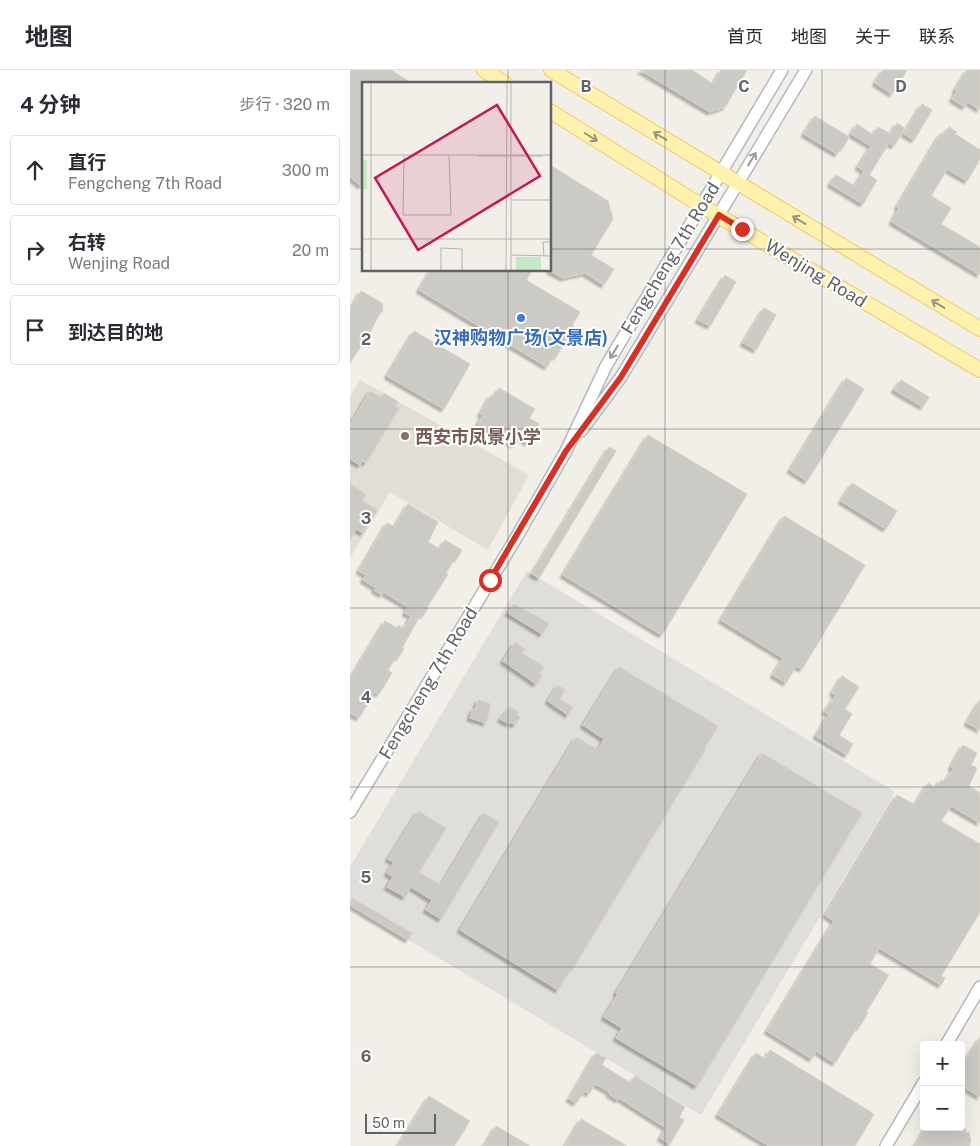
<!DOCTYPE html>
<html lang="zh">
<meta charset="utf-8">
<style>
body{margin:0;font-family:"Public Sans","Noto Sans SC",sans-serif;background:#f2f2f3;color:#2b2b33}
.controls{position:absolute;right:15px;bottom:15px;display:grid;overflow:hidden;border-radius:5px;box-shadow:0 5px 20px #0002}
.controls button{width:45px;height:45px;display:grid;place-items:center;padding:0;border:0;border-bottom:1px solid #e1e1e2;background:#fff;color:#2b2b33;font:25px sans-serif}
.scale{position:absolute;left:15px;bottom:12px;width:71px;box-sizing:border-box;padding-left:5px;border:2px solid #5f6368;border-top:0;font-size:14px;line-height:18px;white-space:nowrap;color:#5f6368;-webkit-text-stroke:4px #fff;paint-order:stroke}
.stop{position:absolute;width:15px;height:15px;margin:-11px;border:4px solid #d93025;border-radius:50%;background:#fff}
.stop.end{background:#d93025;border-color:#fff;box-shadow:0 1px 5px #0008}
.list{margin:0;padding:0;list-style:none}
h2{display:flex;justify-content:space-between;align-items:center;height:65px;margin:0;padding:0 20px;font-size:21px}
h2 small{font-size:16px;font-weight:400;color:#7c7c81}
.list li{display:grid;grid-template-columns:32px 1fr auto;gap:15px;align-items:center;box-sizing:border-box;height:70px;margin:0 10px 10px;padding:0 10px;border:1px solid #e1e1e2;border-radius:5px}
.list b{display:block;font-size:19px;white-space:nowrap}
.list p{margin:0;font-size:16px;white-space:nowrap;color:#7c7c81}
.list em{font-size:16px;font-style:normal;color:#7c7c81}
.icon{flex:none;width:28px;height:28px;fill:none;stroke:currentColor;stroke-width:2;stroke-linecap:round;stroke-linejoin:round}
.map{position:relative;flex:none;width:630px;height:1076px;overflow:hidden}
header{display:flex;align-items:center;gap:30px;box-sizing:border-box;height:70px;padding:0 25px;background:#fff;border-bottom:1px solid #e1e1e2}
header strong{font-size:24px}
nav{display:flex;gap:28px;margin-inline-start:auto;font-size:18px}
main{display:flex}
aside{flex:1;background:#fff}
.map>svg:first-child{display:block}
.industrial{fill:#e0deda}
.education{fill:#e1ded6}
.building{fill:#cccac5;stroke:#d6d1c6;filter:url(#shadow)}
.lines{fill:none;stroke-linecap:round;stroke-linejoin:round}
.minor-casing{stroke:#b5b8bc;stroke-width:14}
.major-casing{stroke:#f2c960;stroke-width:16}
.minor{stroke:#fff;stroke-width:11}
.major{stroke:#fff2af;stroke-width:14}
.oneway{stroke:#979581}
.oneway2{stroke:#979a9d}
.route{stroke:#d93025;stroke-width:6}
.grid{fill:none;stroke:#5f6368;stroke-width:1;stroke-opacity:0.55}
.shop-dot{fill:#3f7fe0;stroke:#fff;stroke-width:2}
.education-dot{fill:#8d6e63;stroke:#fff;stroke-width:2}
.labels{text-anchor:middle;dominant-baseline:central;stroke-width:4;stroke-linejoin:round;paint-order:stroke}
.street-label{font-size:18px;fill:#5f6368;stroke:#fff}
.shop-label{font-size:18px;font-weight:bold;fill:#366cbe;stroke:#fff}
.education-label{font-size:18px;font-weight:bold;fill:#785e54;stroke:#fff;text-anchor:start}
.inset-road{fill:none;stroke:#b3b3b1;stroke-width:1}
.view{fill:#c2185b;fill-opacity:0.15;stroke:#c2185b;stroke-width:2.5}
.inset-edge{fill:none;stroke:#5f6368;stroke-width:2.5}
.grid-label{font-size:16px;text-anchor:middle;font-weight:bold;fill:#5f6368;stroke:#fff;stroke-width:4;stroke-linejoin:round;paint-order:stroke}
</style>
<header>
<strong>地图</strong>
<nav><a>首页</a><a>地图</a><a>关于</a><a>联系</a></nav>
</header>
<main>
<aside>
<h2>4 分钟<small>步行 · 320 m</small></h2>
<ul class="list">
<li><svg class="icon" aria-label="ahead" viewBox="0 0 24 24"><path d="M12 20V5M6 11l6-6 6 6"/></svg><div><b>直行</b><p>Fengcheng 7th Road</p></div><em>300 m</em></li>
<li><svg class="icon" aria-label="right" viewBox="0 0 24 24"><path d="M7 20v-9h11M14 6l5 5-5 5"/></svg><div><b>右转</b><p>Wenjing Road</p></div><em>20 m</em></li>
<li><svg class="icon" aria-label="arrive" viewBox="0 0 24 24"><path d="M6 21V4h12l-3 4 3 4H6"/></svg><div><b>到达目的地</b></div></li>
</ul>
</aside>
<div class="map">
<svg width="630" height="1076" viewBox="0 0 630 1076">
<defs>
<filter id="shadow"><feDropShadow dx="-3" dy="3" stdDeviation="1" flood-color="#0004"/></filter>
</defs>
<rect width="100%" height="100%" fill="#f1efe8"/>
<path class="industrial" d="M 177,501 L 545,722 L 351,1045 L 0,835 L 0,797 Z"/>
<path class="education" d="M 10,310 L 179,405 L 138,480 L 40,422 L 0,488 L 0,327 Z"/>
<g class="building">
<path d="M 0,0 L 41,0 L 63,14 L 14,14 L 14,115 L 12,114 L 11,116 L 0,107 Z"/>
<path d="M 290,0 L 342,0 L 363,14 L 371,0 L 397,0 L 375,37 L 360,42 Z"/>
<path d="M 533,0 L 557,0 L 542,24 L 525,13 Z"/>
<path d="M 617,0 L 630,0 L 630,40 L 618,32 L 615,37 L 602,29 L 607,21 L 605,20 Z"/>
<path d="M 572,34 L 582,40 L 564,70 L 554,64 Z"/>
<path d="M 465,46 L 499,67 L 493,78 L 491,77 L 487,84 L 454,64 Z"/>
<path d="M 547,53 L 555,58 L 544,76 L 539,73 L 519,105 L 527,110 L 513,134 L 480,114 L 486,105 L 505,116 L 514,101 L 508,97 L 521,76 L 501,64 L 507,54 L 523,65 L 528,57 L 541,64 Z"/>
<path d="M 599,57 L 607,62 L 605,64 L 630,80 L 630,89 L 617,111 L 597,99 L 581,126 L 601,138 L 591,154 L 630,177 L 630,205 L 542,152 L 549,138 L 547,137 L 579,83 L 591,63 L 594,65 Z"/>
<path d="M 200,95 L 258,131 L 263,149 L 241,185 L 264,199 L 254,215 L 235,203 L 213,208 L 200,201 Z"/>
<path d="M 81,200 L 182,200 L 176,210 L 230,242 L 222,255 L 224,256 L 206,287 L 204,285 L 197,297 L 69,220 Z"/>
<path d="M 375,205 L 386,212 L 360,256 L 348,250 Z"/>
<path d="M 11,221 L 32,233 L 33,241 L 30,243 L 20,262 L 15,263 L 10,271 L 11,276 L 0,293 L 0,241 Z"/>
<path d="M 414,238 L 426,245 L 406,280 L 393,273 Z"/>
<path d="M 64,261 L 120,294 L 94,339 L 37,306 Z"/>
<path d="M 496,308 L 514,319 L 457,411 L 440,400 Z"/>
<path d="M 551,310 L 579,327 L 573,337 L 544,320 Z"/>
<path d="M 149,318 L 185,339 L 179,348 L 189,354 L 178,373 L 168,367 L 164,375 L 128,354 L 133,345 L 130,344 L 141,325 L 144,327 Z"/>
<path d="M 20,321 L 32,328 L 34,323 L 48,332 L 45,336 L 49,338 L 16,393 L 13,391 L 10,395 L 0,389 L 0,355 Z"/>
<path d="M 298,365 L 397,424 L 312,565 L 213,505 Z"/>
<path d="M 259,377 L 266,381 L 189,508 L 182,504 Z"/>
<path d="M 502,413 L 547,441 L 536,459 L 491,431 Z"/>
<path d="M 0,414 L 16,424 L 12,430 L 27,440 L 13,463 L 6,459 L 0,469 Z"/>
<path d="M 58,434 L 88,452 L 78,472 L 90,479 L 95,470 L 112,480 L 107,489 L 105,488 L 96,503 L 98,504 L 77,537 L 78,538 L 73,546 L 71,544 L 52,578 L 54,579 L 48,588 L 46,587 L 38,600 L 42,603 L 29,624 L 25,622 L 9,648 L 0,643 L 0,609 L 35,551 L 47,558 L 48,555 L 54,559 L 61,546 L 55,543 L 58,537 L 33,522 L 32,525 L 24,520 L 26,518 L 13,510 L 16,505 L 9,501 L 37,453 L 45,457 Z"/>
<path d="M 434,446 L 515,495 L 452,599 L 446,596 L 436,613 L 423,605 L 433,588 L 371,550 Z"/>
<path d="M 164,534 L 199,553 L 192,564 L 158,543 Z"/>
<path d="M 165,572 L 175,579 L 172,583 L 194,597 L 189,604 L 192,606 L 186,614 L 153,591 Z"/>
<path d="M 269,597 L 368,656 L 354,679 L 355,680 L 223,898 L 222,897 L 208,920 L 110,860 L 226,667 L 248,680 L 254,669 L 233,655 Z"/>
<path d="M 492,606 L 509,617 L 495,639 L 502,644 L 489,665 L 503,674 L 497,685 L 466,666 L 479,644 L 475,642 L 486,625 L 482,623 Z"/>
<path d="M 208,615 L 215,620 L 209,629 L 223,637 L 218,645 L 198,631 Z"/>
<path d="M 128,630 L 141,634 L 136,653 L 120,648 L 123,639 L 125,640 Z"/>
<path d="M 630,630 L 630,660 L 617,653 Z"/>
<path d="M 160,637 L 169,642 L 167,645 L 170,647 L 165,655 L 160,652 L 159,654 L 150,649 Z"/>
<path d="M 613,675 L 627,683 L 621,695 L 627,698 L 619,716 L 630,723 L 630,753 L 601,736 L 591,751 L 630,774 L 630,842 L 591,906 L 595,908 L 591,915 L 529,878 L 520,894 L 539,905 L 516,942 L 518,943 L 509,958 L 507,957 L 485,993 L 466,981 L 462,989 L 417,961 L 484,851 L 475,845 L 547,725 L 565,735 L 578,713 L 584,717 L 587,713 L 589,715 L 591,710 L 595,712 L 603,699 L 601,697 Z"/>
<path d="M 412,683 L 512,743 L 347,1016 L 266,968 L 272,958 L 254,947 L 268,924 L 266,923 Z"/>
<path d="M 68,741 L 96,758 L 69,802 L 91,815 L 134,743 L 149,752 L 91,849 L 76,840 L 82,830 L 61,817 L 55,827 L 37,817 L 43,807 L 37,803 L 44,792 L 38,789 Z"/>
<path d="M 2,828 L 62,863 L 58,870 L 0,835 Z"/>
<path d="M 630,967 L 630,1027 L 611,1015 L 611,998 Z"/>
<path d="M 420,980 L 524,1044 L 505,1076 L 419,1076 L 368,1045 L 406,983 L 415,989 Z"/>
<path d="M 246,983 L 256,988 L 252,995 L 281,1013 L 285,1006 L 335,1037 L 329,1047 L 334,1050 L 320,1074 L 310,1068 L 316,1058 L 269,1028 L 268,1030 L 259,1024 L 260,1022 L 245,1014 L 239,1024 L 235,1021 L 226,1033 L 219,1029 Z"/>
<path d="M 79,1026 L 120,1051 L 104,1076 L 48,1076 Z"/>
<path d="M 231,1049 L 277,1076 L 215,1076 Z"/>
<path d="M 146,1056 L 180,1076 L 134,1076 Z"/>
<path d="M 576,1057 L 602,1057 L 602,1060 L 608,1058 L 608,1060 L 615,1058 L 616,1063 L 619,1062 L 621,1072 L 619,1073 L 620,1076 L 565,1076 Z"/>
</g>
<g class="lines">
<g class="minor-casing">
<g id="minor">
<path d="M 231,361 L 271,307 L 456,0"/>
<path d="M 0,742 L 166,468 L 216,381 L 256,296 L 432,0"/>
<path d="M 596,975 L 630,917"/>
<path d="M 536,1076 L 574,1012"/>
</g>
</g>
<g class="major-casing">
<g id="major">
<path d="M 134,0 L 156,14"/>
<path d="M 201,0 L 630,259"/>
<path d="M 200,41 L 352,136 L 630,300"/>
</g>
</g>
<use href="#minor" class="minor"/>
<use href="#major" class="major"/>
</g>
<defs><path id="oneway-shaft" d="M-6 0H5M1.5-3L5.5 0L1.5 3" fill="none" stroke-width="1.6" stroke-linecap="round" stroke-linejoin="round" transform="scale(1.25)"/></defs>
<g class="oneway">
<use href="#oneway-shaft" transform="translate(310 66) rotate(-149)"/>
<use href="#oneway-shaft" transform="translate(241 67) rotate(32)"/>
<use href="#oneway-shaft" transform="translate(449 150) rotate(-149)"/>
<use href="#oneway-shaft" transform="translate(588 234) rotate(-149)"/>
</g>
<g class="oneway2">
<use href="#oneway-shaft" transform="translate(402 89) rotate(-59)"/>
<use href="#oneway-shaft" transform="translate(264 282) rotate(121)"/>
</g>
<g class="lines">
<path class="route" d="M 140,510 L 216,381 L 271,307 L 369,145 L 392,159"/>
</g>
<path class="grid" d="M 158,0 L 158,14M 315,0 L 315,1076M 472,0 L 472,1076M 0,179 L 14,179M 200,179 L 630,179M 158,200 L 158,1076M 0,359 L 630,359M 0,538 L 630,538M 0,717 L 630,717M 0,897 L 630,897"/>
<circle class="shop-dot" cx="171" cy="248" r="5"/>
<circle class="education-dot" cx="55" cy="366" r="5"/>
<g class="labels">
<g class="street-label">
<text transform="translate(320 188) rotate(-59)">Fengcheng 7th Road</text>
<text transform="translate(466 203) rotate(31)">Wenjing Road</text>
<text transform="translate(78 613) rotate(-59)">Fengcheng 7th Road</text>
</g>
<g class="shop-label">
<text x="171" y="267">汉神购物广场(文景店)</text>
</g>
<g class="education-label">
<text x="65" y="366">西安市凤景小学</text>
</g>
</g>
<g transform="translate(12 12)">
<rect width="189" height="189" fill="#f1efe8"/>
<path d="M 0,77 L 5,79 L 5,107 L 0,107 ZM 154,175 L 179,175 L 179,188 L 154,188 Z" fill="#c5e8c5"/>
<path class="inset-road" d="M 0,73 L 189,73M 42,73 L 41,133 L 89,133 L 87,73M 115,74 L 181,74M 149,118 L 189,118M 0,157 L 189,157M 149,173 L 189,174M 182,174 L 181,160 L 189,160M 9,188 L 9,0M 79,188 L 79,166 L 100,167 L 100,188M 144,188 L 145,0M 149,188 L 149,0"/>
<path class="view" d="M 135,23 L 178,94 L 56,168 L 13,96 Z"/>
<rect width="189" height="189" class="inset-edge"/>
</g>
<g class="grid-label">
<text x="236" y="22">B</text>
<text x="394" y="22">C</text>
<text x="551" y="22">D</text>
<text x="16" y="275">2</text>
<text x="16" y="454">3</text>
<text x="16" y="633">4</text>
<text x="16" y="813">5</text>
<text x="16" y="992">6</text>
</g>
</svg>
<div class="controls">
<button>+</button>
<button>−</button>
</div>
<div class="scale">50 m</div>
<div class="stop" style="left:140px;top:510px"></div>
<div class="stop end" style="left:392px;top:159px"></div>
</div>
</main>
